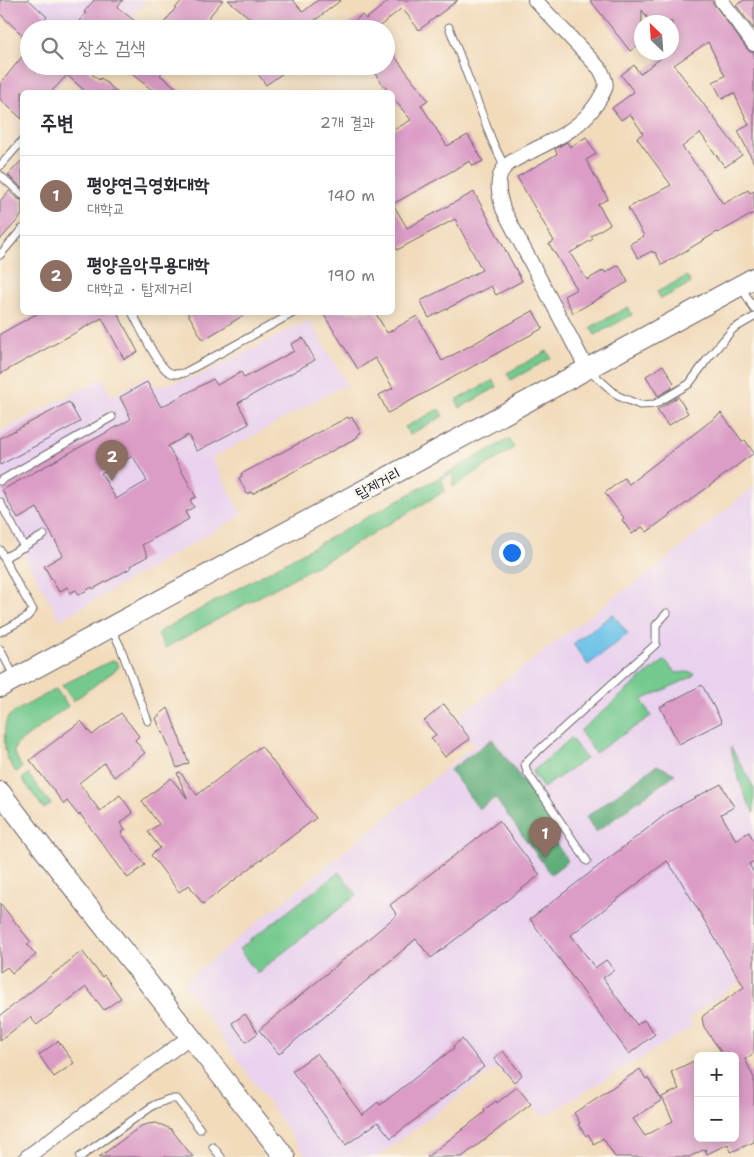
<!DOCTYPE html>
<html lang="ko">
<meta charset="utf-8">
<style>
body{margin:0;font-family:"Shantell Sans","Poor Story",sans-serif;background:#f7f7f7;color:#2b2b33}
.controls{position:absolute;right:15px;bottom:15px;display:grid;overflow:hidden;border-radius:8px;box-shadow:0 2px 12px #0003}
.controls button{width:45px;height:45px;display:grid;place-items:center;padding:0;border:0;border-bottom:1px solid #e1e1e2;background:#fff;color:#2b2b33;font:25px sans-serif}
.compass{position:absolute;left:634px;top:15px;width:45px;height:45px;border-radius:50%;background:#fff;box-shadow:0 2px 12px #0003;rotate:335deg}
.you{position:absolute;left:511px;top:552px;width:18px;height:18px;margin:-12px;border:4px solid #fff;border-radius:50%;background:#1a73e8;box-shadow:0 0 0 8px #1a73e833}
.badge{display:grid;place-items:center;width:32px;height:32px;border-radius:50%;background:#db2777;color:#fff;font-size:16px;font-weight:700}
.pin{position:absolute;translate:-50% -41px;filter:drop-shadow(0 1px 2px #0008)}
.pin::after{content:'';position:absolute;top:26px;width:18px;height:15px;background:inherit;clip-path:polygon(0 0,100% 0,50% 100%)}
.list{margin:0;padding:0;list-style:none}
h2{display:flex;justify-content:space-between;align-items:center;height:65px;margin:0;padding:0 20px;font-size:21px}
h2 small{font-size:16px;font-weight:400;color:#7c7c81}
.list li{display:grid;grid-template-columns:32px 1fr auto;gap:15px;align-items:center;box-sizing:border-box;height:80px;padding:0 20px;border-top:1px solid #e1e1e2}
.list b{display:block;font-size:19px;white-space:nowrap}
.list p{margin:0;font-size:16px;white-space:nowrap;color:#7c7c81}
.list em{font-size:16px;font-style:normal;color:#7c7c81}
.icon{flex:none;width:28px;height:28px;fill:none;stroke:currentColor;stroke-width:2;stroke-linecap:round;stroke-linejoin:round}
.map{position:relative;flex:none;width:754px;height:1157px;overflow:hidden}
.search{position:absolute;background:#fff;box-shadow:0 2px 12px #0003;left:20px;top:20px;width:375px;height:55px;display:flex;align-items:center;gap:12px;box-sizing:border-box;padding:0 18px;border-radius:28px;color:#7c7c81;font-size:19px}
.panel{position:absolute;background:#fff;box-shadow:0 2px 12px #0003;left:20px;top:90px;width:375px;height:225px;border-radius:8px}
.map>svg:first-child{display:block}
.built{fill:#e9d2ee}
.green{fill:#73c98e;stroke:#4a7664}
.forest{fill:#5ead79;stroke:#40685a}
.water{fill:#6bc1e8;stroke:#467292}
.building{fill:#db9cc6;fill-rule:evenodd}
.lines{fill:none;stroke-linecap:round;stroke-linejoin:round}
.lane-casing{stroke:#6b6368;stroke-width:9}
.street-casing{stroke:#6b6368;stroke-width:16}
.secondary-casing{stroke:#6b6368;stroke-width:22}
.lane{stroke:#fff;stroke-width:7}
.street{stroke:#fff;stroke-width:14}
.secondary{stroke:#fff;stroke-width:20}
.labels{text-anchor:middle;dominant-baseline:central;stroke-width:5;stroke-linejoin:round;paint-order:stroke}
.street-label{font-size:15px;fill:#22223b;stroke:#fbf7ec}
</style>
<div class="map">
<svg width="754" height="1157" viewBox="0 0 754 1157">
<rect width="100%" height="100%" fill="#fbf7ec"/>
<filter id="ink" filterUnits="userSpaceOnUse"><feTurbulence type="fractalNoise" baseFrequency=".02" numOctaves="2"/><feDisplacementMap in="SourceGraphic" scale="10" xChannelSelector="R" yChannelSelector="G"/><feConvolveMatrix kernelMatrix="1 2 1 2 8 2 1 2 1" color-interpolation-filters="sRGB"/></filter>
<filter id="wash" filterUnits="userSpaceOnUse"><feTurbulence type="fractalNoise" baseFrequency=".0096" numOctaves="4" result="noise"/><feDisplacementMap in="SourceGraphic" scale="20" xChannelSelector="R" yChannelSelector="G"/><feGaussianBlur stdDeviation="1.12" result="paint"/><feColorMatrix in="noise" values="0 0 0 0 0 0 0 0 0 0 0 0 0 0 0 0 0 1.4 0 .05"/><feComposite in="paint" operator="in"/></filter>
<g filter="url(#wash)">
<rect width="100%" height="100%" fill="#f2dbbb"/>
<g class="built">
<path d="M 29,0 L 146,0 L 121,29 L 52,29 L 35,14 L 39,9 Z"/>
<path d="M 309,320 L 347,384 L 212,458 L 242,515 L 60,620 L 0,512 L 0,432 L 102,378 L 112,396 L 149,375 L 156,387 L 199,376 Z"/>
<path d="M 754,486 L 754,971 L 689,1018 L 692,1027 L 543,1117 L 518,1087 L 496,1068 L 377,1157 L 307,1157 L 183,983 L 475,745 L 456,718 L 609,601 L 657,567 Z"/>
</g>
<g class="green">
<path d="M 687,276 L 691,283 L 661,299 L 657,292 Z"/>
<path d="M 628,307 L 632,315 L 595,335 L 591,327 Z"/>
<path d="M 547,351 L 551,358 L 511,380 L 507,373 Z"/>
<path d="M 493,380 L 497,387 L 460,408 L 456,400 Z"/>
<path d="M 439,409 L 443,416 L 409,435 L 405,427 Z"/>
<path d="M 509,439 L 514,448 L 453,487 L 453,473 L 442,479 L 445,491 L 343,551 L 165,648 L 157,633 Z"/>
<path d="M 665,660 L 676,673 L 687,672 L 695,674 L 692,677 L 642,700 L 651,716 L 595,753 L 580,731 L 640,679 Z"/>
<path d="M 111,661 L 116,661 L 119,665 L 117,669 L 73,701 L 62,685 Z"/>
<path d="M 56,689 L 68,706 L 16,745 L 14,752 L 22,768 L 16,772 C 13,768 10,763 7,758 C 4,750 3,724 8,717 C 9,716 12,714 14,712 Z"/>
<path d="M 571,738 L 586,759 L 543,788 L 532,772 Z"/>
<path d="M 731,747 L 754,788 L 754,813 C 742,792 735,770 731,747 Z"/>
<path d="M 28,774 L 51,804 L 44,809 L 22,779 Z"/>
<path d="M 339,872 L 357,895 L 257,973 L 239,949 Z"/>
</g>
<g class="forest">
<path d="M 492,739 L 561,833 L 553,839 L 568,861 L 551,874 L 495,798 L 479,809 L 450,770 Z"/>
<path d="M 657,765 L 675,774 L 596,832 L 586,817 Z"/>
</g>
<path class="water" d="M 613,614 L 628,634 L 588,665 L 573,644 Z"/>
<g id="blocks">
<g class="building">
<path d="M 0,0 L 29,0 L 47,17 L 37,29 L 29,29 L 29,41 L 0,14 Z"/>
<path d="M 94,0 L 123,0 L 117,7 L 145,29 L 72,29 L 86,13 L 84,12 Z"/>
<path d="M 182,0 L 223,0 L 199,29 L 159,29 Z"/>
<path d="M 228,0 L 293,0 L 303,12 L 318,0 L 341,0 L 304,29 L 263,29 Z"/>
<path d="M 390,0 L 458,0 L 419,30 L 402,8 L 376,29 L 344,29 L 362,15 L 366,19 Z"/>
<path d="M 590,0 L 711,0 L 747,49 L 750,52 L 754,53 L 754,163 L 738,131 L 749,125 L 734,93 L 722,99 L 713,82 L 725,76 L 708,42 L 674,65 L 742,155 L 725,167 L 700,133 L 682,147 L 701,171 L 723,204 L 748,190 L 750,193 L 754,191 L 754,213 L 718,233 L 717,232 L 662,265 L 655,252 L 653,253 L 652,251 L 638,258 L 630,244 L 644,236 L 628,208 L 671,185 L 637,138 L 643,133 L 630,114 L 621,120 L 612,108 L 634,92 L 621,75 L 634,65 L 640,74 L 669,52 L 672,52 L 672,22 L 650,22 L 642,10 L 642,42 L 630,51 Z"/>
<path d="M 744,0 L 754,0 L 754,29 L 736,5 Z"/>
<path d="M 386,45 L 428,100 L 421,105 L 447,146 L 468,135 L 483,161 L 473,166 L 470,161 L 393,204 L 407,228 L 474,192 L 522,281 L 496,295 L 491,286 L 429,318 L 420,301 L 482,270 L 455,219 L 397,250 L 392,242 L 392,131 L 411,120 L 392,97 L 392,92 L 389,92 L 369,66 L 386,66 Z"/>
<path d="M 29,48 L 29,66 L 83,66 L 99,80 L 101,78 L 117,92 L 86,92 L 67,75 L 51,92 L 22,92 L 22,119 L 0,99 L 0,84 Z"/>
<path d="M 121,66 L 167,66 L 160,75 L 182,92 L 155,92 Z"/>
<path d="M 263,66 L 293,66 L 266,85 L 256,71 Z"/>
<path d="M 586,137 L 596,154 L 586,160 L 608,199 L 598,204 L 610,224 L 591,236 L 593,239 L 570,253 L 587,280 L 604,270 L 605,273 L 619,265 L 628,282 L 573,313 L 564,296 L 577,289 L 549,244 L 554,241 L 517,177 L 557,154 L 555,149 L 567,142 L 570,147 Z"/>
<path d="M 22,160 L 22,188 L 8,175 Z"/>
<path d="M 9,191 L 18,199 L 22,200 L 22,215 L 0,240 L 0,201 Z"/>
<path d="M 533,311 L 543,328 L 388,413 L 379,395 L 393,388 L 375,358 L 358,369 L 322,312 L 375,312 L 387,333 L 417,316 L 442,361 Z"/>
<path d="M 40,312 L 117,312 L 138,352 L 124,359 L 102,318 L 0,374 L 0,334 Z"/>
<path d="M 187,312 L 249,312 L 203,340 Z"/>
<path d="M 303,338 L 315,360 L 238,403 L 249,424 L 197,451 L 188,435 L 168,446 L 196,497 L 190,500 L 194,507 L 185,512 L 189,519 L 142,545 L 148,556 L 130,566 L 131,568 L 93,589 L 92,587 L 79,595 L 76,590 L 70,593 L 67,587 L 59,592 L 44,566 L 63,555 L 37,508 L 18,519 L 2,490 L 131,419 L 120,397 L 147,382 L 161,407 L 213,379 L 217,385 L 241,372 L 244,378 L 294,351 L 291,344 ZM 133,456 L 147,481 L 116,499 L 101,473 Z"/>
<path d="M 663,365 L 674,383 L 671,386 L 672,388 L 658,396 L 646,376 Z"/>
<path d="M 678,397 L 688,413 L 668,426 L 657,410 Z"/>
<path d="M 69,402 L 80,422 L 0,465 L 0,438 Z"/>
<path d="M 721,413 L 743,442 L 745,440 L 754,453 L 647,532 L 642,527 L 632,534 L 622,520 L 624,518 L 605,493 L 624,478 L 629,484 Z"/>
<path d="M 348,417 L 349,419 L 352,417 L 361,433 L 357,435 L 358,437 L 252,494 L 251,492 L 247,494 L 239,478 L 242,476 L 241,474 Z"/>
<path d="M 702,685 L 722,722 L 679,744 L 660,707 Z"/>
<path d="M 444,704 L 470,739 L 445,757 L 431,738 L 436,735 L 424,721 Z"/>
<path d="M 168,708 L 189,763 L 177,768 L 163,732 L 162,733 L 156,718 Z"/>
<path d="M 121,713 L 139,736 L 135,740 L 145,753 L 114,777 L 104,763 L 79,783 L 100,811 L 120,795 L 133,813 L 120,823 L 125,830 L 121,833 L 145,865 L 128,878 L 80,814 L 79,816 L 67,801 L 64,804 L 30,760 L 81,721 L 92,735 Z"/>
<path d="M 261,746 L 316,818 L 203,904 L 189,885 L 179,892 L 151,855 L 160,848 L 148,832 L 159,824 L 142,801 L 171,778 L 187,798 L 177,773 L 180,772 L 197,795 Z"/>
<path d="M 721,784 L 734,807 L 721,814 L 736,840 L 749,832 L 754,841 L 754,861 L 749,864 L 754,873 L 754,1053 L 745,1059 L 754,1078 L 754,1142 L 731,1152 L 728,1144 L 707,1154 L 705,1149 L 689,1157 L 615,1157 L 603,1138 L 594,1144 L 588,1134 L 586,1136 L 578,1124 L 580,1123 L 574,1113 L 640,1069 L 646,1079 L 648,1078 L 662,1100 L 633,1119 L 645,1136 L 673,1121 L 662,1097 L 679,1089 L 671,1072 L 698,1059 L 698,1138 L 735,1138 L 735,1056 L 724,1056 L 704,1027 L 702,1018 L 704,1015 L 744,987 L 679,878 L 667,861 L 571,935 L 595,968 L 606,960 L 614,970 L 603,978 L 637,1025 L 644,1020 L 655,1034 L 629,1054 L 530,919 L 670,811 Z"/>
<path d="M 499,821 L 540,875 L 431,958 L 416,939 L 279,1054 L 259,1030 L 397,915 L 390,905 Z"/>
<path d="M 0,903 L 31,942 L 27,944 L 36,955 L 12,973 L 7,967 L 0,972 Z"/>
<path d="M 82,951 L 102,977 L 104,975 L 121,998 L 104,1010 L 86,987 L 37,1025 L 30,1017 L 0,1041 L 0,1016 Z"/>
<path d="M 245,1014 L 258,1033 L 246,1042 L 232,1023 Z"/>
<path d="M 462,1039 L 484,1067 L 391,1138 L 378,1122 L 346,1145 L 292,1071 L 317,1053 L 362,1115 L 378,1102 L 380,1105 L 454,1048 L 453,1046 Z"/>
<path d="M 58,1041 L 74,1063 L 54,1077 L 39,1055 Z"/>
<path d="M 503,1051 L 522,1075 L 514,1082 L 494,1058 Z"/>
<path d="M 517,1087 L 531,1104 L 462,1157 L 427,1157 L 485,1112 L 484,1110 L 496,1101 L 497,1103 Z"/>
<path d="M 156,1123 L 164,1126 L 171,1129 L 193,1157 L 99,1157 L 141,1126 L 148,1124 Z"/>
</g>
</g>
</g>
<g filter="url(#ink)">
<use href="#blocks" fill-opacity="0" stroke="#6b6368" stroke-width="1"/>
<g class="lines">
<g class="lane-casing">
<g id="lane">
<path d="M 449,27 L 493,143 L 505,167"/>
<path d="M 0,166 L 22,141"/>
<path d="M 0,175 L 22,195"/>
<path d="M 0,255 L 22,229"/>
<path d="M 742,288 L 754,309"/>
<path d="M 132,312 C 139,325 158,367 169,372 C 174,375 179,374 184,373 L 295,312"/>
<path d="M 590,371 L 618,396 L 640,405 L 655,404 L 689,384 L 709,357 L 733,329 L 754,317"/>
<path d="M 0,481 L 112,417"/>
<path d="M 0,502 L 24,547"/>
<path d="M 0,550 L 18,585 L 33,610 L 26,618 L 0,632"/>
<path d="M 4,558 L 44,535"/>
<path d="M 111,628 L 120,646 L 148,721"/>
<path d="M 0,649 L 14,676"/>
<path d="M 587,861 L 527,772 L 525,764 L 530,758 L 656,644 L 656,625 L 667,613"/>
<path d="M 213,1147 L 221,1157"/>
<path d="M 80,1157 L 154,1105 L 169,1099 L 177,1099 L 200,1129"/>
</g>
</g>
<g class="street-casing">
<g id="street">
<path d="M 535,0 L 600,69 C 609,85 607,87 597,103 C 580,129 557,138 530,152 C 522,156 510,161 504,168 C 495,180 499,195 503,209 L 587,369"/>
<path d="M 721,0 L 754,44"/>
<path d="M 27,1157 L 191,1036"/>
</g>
</g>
<g class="secondary-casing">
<g id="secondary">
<path d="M 0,687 L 403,469 L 754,278"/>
<path d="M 0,792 L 65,877 L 285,1157"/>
</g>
</g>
<use href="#lane" class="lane"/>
<use href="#street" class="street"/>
<use href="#secondary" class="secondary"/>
</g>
</g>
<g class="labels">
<g class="street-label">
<text transform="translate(378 483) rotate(-28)">탑제거리</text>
</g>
</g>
</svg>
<div class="controls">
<button>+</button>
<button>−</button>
</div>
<svg class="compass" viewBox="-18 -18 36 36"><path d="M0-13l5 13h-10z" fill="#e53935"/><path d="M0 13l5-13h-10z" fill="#7c7c81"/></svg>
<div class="you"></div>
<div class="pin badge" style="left:545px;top:858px;background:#8d6e63">1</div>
<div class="pin badge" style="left:112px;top:481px;background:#8d6e63">2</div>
<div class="search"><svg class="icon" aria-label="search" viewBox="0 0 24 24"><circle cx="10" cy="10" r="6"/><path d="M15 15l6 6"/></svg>장소 검색</div>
<section class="panel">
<h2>주변<small>2개 결과</small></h2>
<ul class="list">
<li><span class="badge" style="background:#8d6e63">1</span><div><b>평양연극영화대학</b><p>대학교</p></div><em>140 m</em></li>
<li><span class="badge" style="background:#8d6e63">2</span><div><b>평양음악무용대학</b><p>대학교 · 탑제거리</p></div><em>190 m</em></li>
</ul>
</section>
</div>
